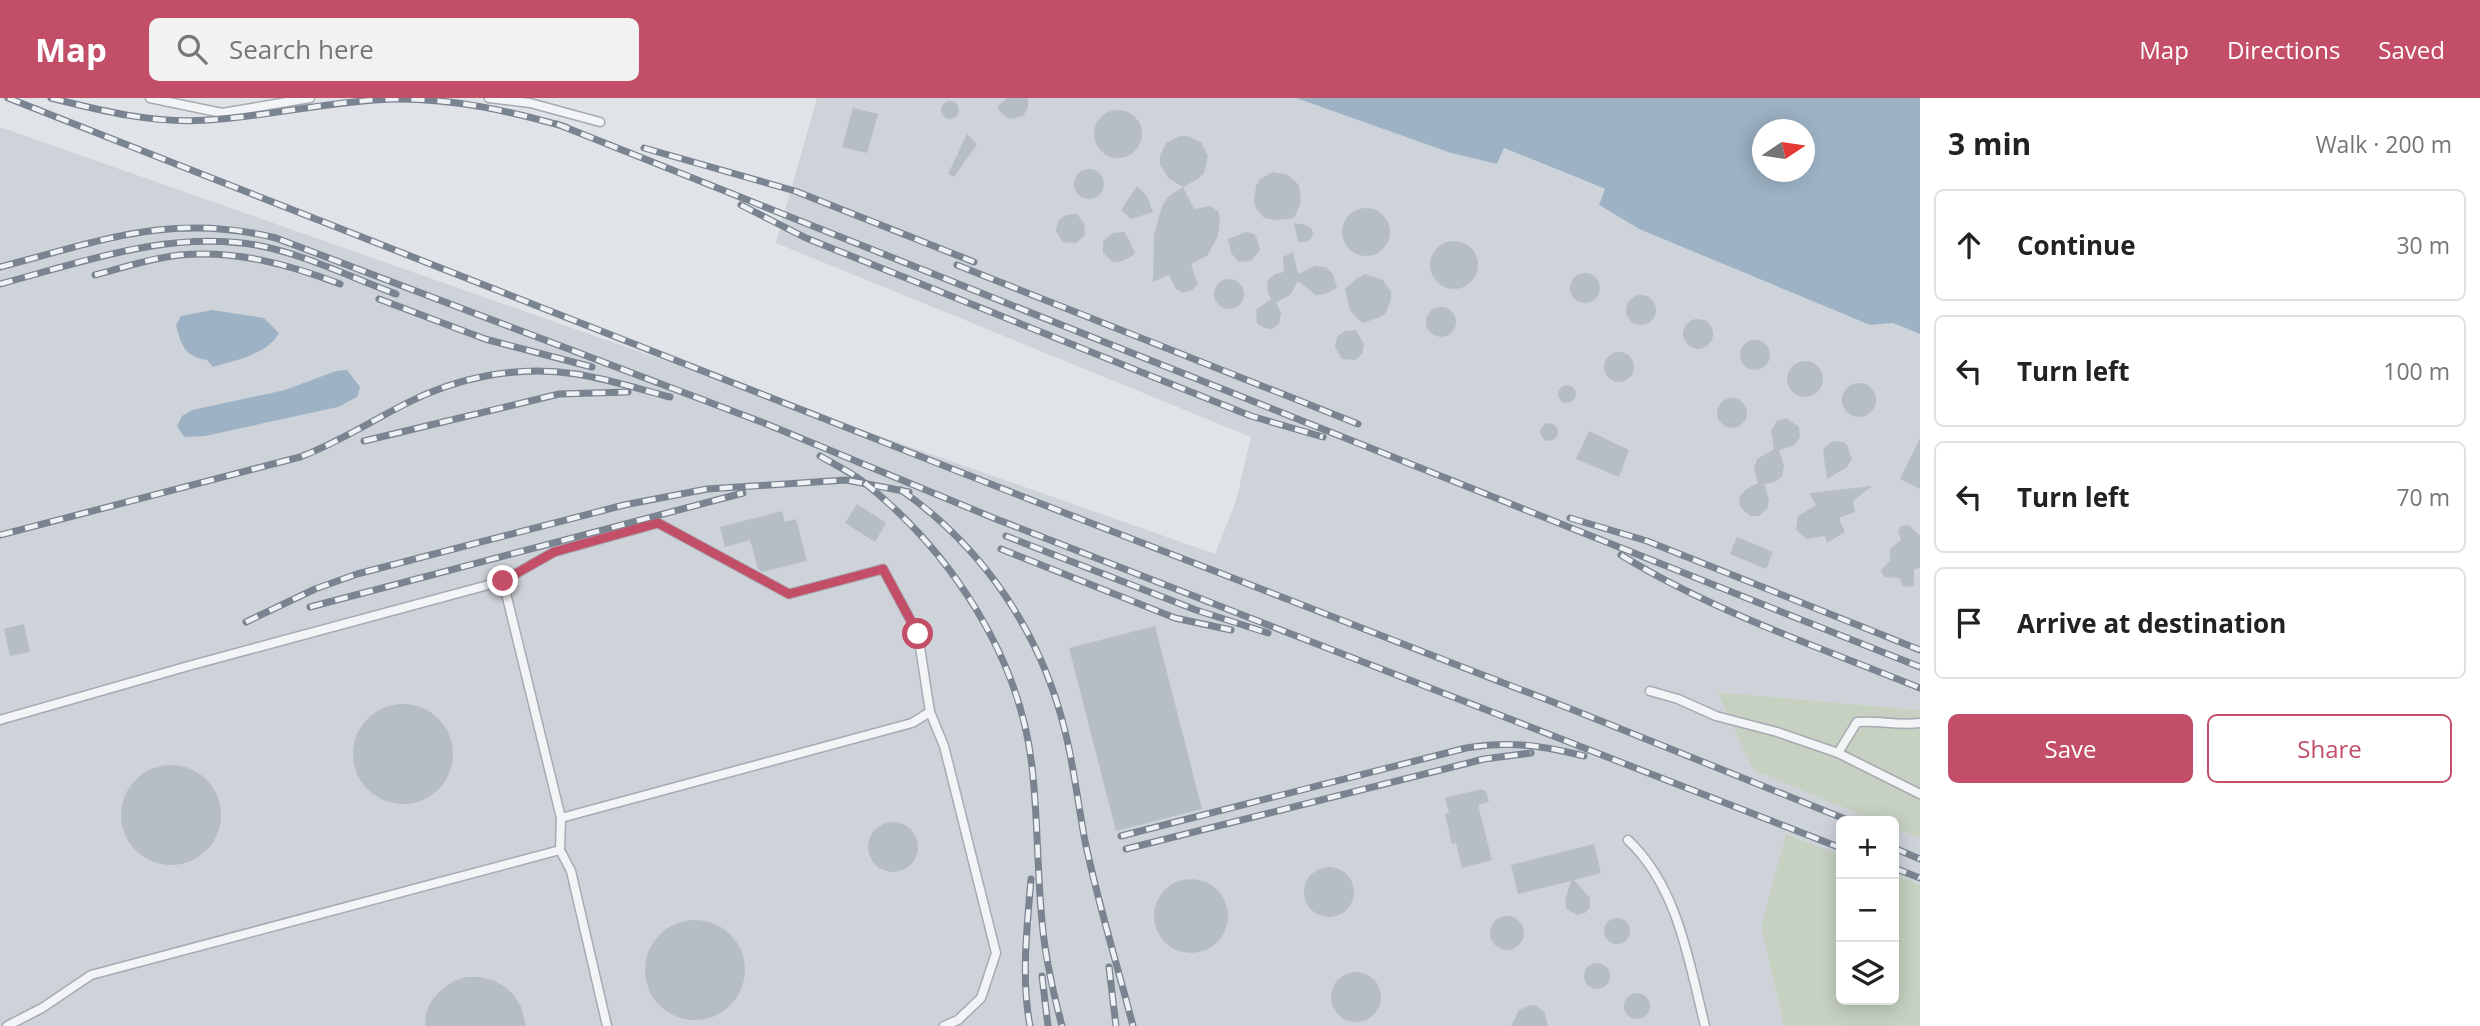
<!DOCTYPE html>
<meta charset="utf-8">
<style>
body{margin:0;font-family:"Open Sans",sans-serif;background:#f2f2f2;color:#222}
.controls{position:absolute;right:21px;bottom:21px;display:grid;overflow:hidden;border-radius:10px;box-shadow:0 4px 18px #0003}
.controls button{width:63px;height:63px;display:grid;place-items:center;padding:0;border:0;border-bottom:2px solid #e0e0e0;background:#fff;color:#222;font:35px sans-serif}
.compass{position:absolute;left:1752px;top:21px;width:63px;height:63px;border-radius:50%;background:#fff;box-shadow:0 4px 18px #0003;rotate:77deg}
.stop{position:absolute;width:21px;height:21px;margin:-16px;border:5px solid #c34e68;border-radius:50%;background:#fff}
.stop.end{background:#c34e68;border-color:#fff;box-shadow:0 2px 7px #0008}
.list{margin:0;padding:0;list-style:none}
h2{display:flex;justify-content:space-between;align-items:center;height:91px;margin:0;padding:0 28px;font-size:30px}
h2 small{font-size:23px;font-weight:400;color:#767676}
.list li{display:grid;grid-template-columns:46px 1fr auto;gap:21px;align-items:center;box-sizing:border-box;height:112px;margin:0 14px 14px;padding:0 14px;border:2px solid #e0e0e0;border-radius:10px}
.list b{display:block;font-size:26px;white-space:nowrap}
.list em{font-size:23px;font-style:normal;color:#767676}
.actions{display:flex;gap:14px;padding:21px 28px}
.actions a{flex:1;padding:16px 0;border:2px solid #c34e68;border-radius:10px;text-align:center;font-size:24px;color:#c34e68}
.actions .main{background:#c34e68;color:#fff}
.icon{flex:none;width:38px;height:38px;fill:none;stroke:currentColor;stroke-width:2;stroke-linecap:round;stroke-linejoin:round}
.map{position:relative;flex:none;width:1920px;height:928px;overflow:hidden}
header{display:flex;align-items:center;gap:42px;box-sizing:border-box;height:98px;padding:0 35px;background:#c34e68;color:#fff}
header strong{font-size:33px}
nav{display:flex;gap:38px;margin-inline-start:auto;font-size:24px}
.search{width:490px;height:63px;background:#f2f2f2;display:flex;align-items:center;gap:18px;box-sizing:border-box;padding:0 24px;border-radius:10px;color:#767676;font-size:26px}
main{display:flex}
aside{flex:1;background:#fff}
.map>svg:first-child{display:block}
.built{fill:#ced3d9}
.green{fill:#c6d1c1}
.water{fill:#9db3c5;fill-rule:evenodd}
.building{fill:#b7bdc4}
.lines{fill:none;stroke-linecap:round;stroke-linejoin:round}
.lane-casing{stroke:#a6aab2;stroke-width:11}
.lane{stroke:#f2f4f6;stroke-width:8}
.rail-casing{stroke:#7a8490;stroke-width:7}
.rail{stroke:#eff2f5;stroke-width:4.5;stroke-dasharray:13;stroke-linecap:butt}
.route{stroke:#c34e68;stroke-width:9}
</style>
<header>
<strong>Map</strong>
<div class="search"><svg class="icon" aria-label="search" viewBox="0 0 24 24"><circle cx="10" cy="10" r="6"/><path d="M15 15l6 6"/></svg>Search here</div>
<nav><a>Map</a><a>Directions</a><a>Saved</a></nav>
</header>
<main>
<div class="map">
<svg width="1920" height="928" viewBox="0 0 1920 928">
<rect width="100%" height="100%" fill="#e0e3e8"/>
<g class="built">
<path d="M 817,0 L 1296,0 L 1451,55 L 1497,66 L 1504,50 L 1606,92 L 1599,107 L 1639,131 L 1870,227 L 1893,225 L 1920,236 L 1920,612 L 1717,594 L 1753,672 L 1876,723 L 1841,723 L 1841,757 L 1787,736 L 1761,829 L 1784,928 L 0,928 L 0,29 L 1215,456 L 1236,403 L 1251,339 L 776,145 Z"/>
<path d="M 1894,730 L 1920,740 L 1920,787 L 1894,777 Z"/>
</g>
<g class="green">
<path d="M 1717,594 L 1920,612 L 1920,740 L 1894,730 L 1894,723 L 1876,723 L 1753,672 Z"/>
<path d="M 1786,736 L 1841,757 L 1841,902 L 1894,902 L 1894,777 L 1920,787 L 1920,928 L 1784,928 L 1761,829 Z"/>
</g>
<g class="water">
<path d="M 1296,0 L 1920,0 L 1920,236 L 1893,225 L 1870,227 L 1639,131 L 1599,107 L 1605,91 L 1504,50 L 1497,66 L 1451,55 ZM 1762,32 L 1804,32 L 1804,74 L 1762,74 Z"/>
<path d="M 212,212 L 264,220 L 279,235 C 267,257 235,262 213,269 L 207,262 C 185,259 181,247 176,227 L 181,218 Z"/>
<path d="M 347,272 L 360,289 L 357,299 L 338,309 L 205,338 L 184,339 L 177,328 L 182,318 L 192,312 L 285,292 L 336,273 Z"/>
</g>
<g class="building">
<path d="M 1007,0 L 1028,0 L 1028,10 L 1023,18 L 1010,21 L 1002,16 L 997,9 Z"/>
<circle cx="950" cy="12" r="9"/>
<path d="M 853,10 L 878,16 L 867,55 L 842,49 Z"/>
<circle cx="1118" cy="36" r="24"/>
<path d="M 967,36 L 977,46 L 954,79 L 948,76 Z"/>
<path d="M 1180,38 L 1187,38 L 1201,44 L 1208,58 L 1204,75 L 1198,81 L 1183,89 L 1168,80 L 1160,66 L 1160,58 L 1166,45 Z"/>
<circle cx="1089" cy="86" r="15"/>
<path d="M 1273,74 L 1288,77 L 1299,87 L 1301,104 L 1294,120 L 1277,122 L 1264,120 L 1256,110 L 1254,103 L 1256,88 L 1260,81 Z"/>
<path d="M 1137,88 L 1147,98 L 1153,114 L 1131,121 L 1121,112 Z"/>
<path d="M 1183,89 L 1194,111 L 1210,108 L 1218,113 L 1220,121 L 1218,138 L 1207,158 L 1191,166 L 1198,186 L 1192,192 L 1183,195 L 1176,191 L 1169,177 L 1153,184 L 1154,137 L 1162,108 L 1169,98 Z"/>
<circle cx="1366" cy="134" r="24"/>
<path d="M 1077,116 L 1084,125 L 1085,137 L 1076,145 L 1063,144 L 1056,133 L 1058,123 L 1066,117 Z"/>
<path d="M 1294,125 L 1306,127 L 1311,130 L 1313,135 L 1311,141 L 1306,144 L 1298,144 Z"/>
<path d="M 1124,134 L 1130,143 L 1135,156 L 1123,163 L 1113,164 L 1103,155 L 1103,143 L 1113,135 Z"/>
<path d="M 1246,134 L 1254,136 L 1258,143 L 1260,152 L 1251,163 L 1239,164 L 1231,155 L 1228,141 Z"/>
<circle cx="1454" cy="167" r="24"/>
<path d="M 1293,154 L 1298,176 L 1315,168 L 1326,169 L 1333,176 L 1337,190 L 1325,196 L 1316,197 L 1298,183 L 1290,197 L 1276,204 L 1281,215 L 1279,226 L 1272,231 L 1264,230 L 1257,225 L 1256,212 L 1271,201 L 1267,191 L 1268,182 L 1275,176 L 1284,174 L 1283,159 Z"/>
<circle cx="1585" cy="190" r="15"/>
<path d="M 1365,176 L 1383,182 L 1391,194 L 1391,202 L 1385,216 L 1378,220 L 1362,225 L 1350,213 L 1345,191 L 1356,181 Z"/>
<circle cx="1229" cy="196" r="15"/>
<circle cx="1641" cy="212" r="15"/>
<circle cx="1441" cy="224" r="15"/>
<circle cx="1698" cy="236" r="15"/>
<path d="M 1356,232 L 1364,246 L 1362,256 L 1355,262 L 1342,261 L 1335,249 L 1337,239 L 1345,233 Z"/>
<circle cx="1755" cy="257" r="15"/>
<circle cx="1619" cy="269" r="15"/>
<circle cx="1805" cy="281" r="18"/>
<circle cx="1859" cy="302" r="17"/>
<circle cx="1567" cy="296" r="9"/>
<circle cx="1732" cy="315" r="15"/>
<path d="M 1786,320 L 1799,329 L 1800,339 L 1795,347 L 1779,352 L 1784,368 L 1782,378 L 1775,384 L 1764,386 L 1769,402 L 1767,411 L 1759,418 L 1750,418 L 1740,409 L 1739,400 L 1745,392 L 1758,385 L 1754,371 L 1757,361 L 1774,351 L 1771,332 L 1777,323 Z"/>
<circle cx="1549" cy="334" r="9"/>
<path d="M 1589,333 L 1629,352 L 1619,379 L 1576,361 Z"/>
<path d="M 1920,340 L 1920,391 L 1900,381 Z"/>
<path d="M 1833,343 L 1843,344 L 1847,347 L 1852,361 L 1847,369 L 1827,381 L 1823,354 L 1825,349 Z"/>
<path d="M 1872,388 L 1853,403 L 1855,414 L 1839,420 L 1845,434 L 1827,445 L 1825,438 L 1807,441 L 1796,432 L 1798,418 L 1816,407 L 1809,395 Z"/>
<path d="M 857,406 L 886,425 L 875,444 L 845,425 Z"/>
<path d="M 782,413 L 785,424 L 796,421 L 807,463 L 762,474 L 758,471 L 750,442 L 725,449 L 720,429 Z"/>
<path d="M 1905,427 L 1910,428 L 1920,438 L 1920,469 L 1914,472 L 1914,487 L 1907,489 L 1903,488 L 1899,480 L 1884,479 L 1881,472 L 1890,463 L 1890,451 L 1901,442 L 1898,433 L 1900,429 Z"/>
<path d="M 1737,439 L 1773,454 L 1766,471 L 1730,456 Z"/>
<path d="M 24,526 L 30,554 L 10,558 L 4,531 Z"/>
<path d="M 1155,528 L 1202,711 L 1116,733 L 1069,550 Z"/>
<circle cx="403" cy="656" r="50"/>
<circle cx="171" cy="717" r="50"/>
<path d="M 1481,691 L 1486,693 L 1489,704 L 1478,707 L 1492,762 L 1462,770 L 1456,745 L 1452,746 L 1445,716 L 1449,715 L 1445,700 Z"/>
<circle cx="893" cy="749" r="25"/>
<path d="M 1594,746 L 1601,775 L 1574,782 L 1590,800 L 1590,809 L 1585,815 L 1577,817 L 1566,811 L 1565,802 L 1571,783 L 1518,796 L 1511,767 Z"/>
<circle cx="1329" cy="794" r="25"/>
<circle cx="1191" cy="818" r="37"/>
<circle cx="1507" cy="835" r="17"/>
<circle cx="1617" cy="833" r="13"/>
<circle cx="695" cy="872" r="50"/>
<circle cx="1597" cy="878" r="13"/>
<circle cx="1356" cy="899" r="25"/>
<path d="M 465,879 L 479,879 L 492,882 L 504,888 L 514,897 L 521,909 L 526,928 L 425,928 L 426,915 L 432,902 L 441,892 L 452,884 Z"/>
<circle cx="1637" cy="908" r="13"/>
<path d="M 1530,907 L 1536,908 L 1545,915 L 1548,928 L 1511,928 L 1519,912 Z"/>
</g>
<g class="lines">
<g class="lane-casing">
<g id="lane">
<path d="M 150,0 L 222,15 L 310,0"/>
<path d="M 489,0 L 530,5 L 600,24"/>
<path d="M 503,483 L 561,720 L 560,752 L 571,773 L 607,928"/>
<path d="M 1650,593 L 1678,601 L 1716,618 L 1777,634 L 1838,655 L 1857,624 C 1878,622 1898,628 1920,625"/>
<path d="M 0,622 L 192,567 L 503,483 L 554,454 L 658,425 L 789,496 L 883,471 L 918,536 L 930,614 L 944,648 L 996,855 L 981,900 L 958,922 L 944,928"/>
<path d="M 1838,655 L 1920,696"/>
<path d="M 561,720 L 912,625 L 930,614"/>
<path d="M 1628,742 C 1678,789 1689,864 1705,928"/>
<path d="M 7,928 L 42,910 L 91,877 L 560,752"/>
</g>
</g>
<use href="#lane" class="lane"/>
<g class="rail-casing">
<g id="rail">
<path d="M 8,0 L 1021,398 L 1576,613 L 1850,723"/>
<path d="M 51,0 C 102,13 155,26 208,22 C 270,18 331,3 393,1 C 452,0 510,13 566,29"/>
<path d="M 557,26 L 1920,569"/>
<path d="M 644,50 L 795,93 L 974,164"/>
<path d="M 741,107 L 806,140 L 1251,318 L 1323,339"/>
<path d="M 957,167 L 1358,326"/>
<path d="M 0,169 C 100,143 172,114 276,140 L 764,325 L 996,421 L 1841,750"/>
<path d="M 95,177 C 122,170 151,160 180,157 C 235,152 288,166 340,186"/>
<path d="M 0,186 C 83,164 169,132 256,147 C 304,156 350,179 396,196"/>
<path d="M 379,201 L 485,241 L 592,269"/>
<path d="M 364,343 L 559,296 L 628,294"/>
<path d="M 820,358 C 835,367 853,375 866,386 C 951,454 1020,559 1032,669 C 1038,720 1037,772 1042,823 C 1045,859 1053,894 1062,928"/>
<path d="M 901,392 C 984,450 1041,535 1065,633 C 1074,669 1078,706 1085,743 C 1098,805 1117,866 1133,928"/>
<path d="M 1570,420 L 1647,443 L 1920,552"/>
<path d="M 0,437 L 300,359 C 337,345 370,324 405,306 C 457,279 518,267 576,276 C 608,281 639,291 670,299"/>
<path d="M 1006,438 L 1196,512 L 1268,535"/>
<path d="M 1001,451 L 1175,520 L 1231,532"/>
<path d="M 1621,457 C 1714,514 1819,549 1920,590"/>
<path d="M 310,509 L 743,395"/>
<path d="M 246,524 L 315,491 L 357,476 L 624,407 L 707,391 L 846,382 L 909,394"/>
<path d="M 1121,738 L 1466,650 C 1509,643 1541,647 1584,658"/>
<path d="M 1894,750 L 1920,761"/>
<path d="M 1126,751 L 1484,661 L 1531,655"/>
<path d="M 1894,770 L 1920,780"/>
<path d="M 1109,869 L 1116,928"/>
<path d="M 1042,878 L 1048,928"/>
<path d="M 1030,928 C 1021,880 1027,830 1031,781"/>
</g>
</g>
<use href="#rail" class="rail"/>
</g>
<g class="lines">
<path class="route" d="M 503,483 L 554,454 L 658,425 L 789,496 L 883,471 L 918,536"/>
</g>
</svg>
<div class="controls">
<button>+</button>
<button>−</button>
<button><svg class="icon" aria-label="layers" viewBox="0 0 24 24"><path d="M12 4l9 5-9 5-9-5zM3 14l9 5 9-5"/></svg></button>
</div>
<svg class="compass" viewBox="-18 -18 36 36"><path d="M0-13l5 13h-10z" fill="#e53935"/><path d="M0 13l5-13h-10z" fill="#767676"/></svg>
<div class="stop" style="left:918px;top:536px"></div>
<div class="stop end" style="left:503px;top:483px"></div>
</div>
<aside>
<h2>3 min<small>Walk · 200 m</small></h2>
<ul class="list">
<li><svg class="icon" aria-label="ahead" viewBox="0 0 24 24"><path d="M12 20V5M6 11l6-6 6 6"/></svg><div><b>Continue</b></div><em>30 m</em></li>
<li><svg class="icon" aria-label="left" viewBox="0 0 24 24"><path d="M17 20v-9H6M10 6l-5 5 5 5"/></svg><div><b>Turn left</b></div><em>100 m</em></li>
<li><svg class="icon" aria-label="left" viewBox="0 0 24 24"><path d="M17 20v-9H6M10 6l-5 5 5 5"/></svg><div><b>Turn left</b></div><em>70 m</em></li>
<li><svg class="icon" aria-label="arrive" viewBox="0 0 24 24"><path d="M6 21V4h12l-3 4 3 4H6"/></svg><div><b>Arrive at destination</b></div></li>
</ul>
<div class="actions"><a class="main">Save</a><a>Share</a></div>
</aside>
</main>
